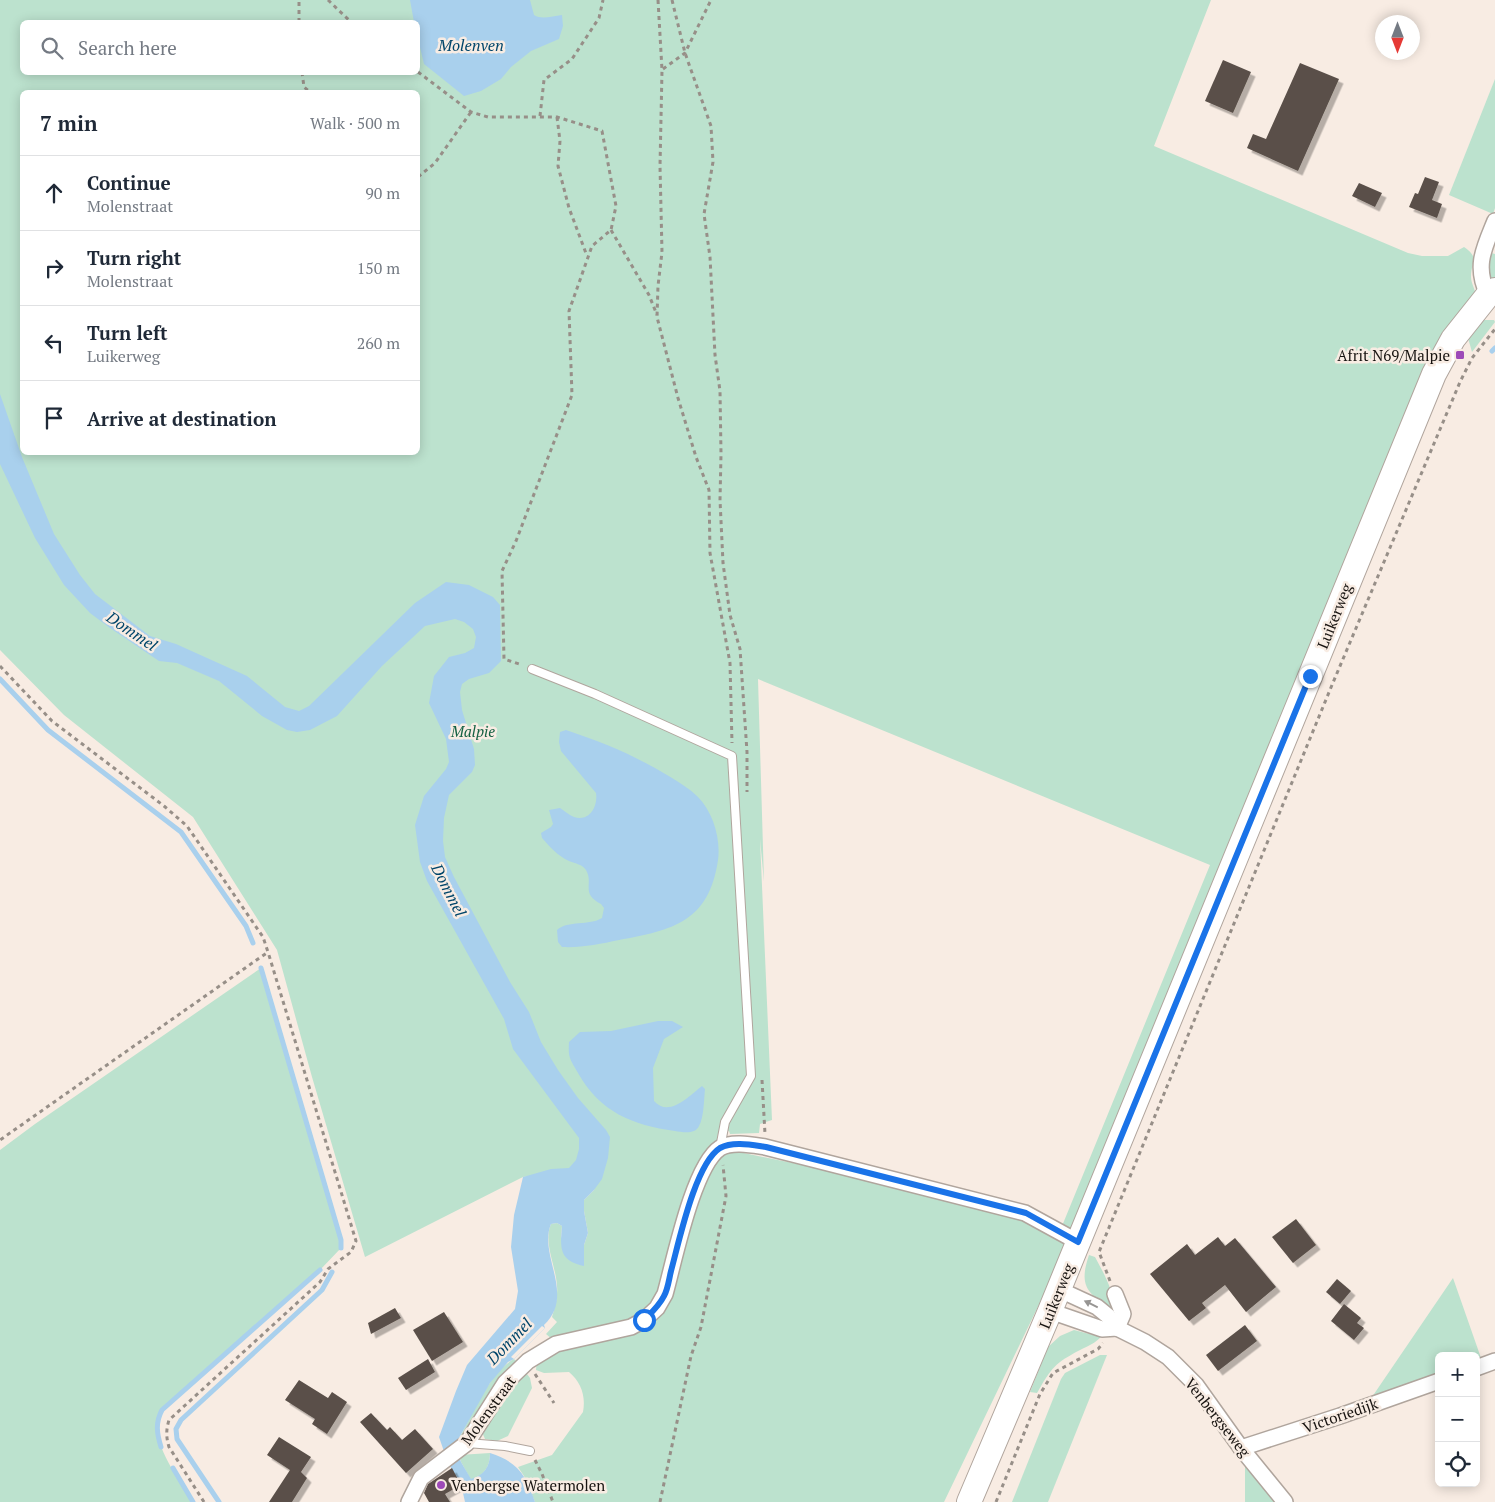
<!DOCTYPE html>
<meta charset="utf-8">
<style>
body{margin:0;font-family:"PT Serif",serif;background:#f2f2f3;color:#1f2937}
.controls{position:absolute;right:15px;bottom:15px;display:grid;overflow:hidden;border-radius:8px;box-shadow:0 2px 12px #0003}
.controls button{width:45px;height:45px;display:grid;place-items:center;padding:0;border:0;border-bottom:1px solid #e0e1e3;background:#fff;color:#1f2937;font:25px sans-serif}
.compass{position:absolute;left:1375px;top:15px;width:45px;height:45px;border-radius:50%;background:#fff;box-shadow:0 2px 12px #0003;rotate:180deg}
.stop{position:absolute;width:15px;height:15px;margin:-11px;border:4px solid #1a73e8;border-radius:50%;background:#fff}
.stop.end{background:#1a73e8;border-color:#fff;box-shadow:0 1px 5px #0008}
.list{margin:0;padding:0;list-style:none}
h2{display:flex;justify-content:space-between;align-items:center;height:65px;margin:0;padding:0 20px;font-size:21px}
h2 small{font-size:16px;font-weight:400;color:#747a83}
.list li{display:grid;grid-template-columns:32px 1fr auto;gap:15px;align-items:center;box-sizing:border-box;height:75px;padding:0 20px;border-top:1px solid #e0e1e3}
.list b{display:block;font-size:19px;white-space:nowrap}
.list p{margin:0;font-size:16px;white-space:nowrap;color:#747a83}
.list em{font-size:16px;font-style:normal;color:#747a83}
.icon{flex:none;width:28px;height:28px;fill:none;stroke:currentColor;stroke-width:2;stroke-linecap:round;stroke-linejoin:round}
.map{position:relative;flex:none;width:1495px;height:1502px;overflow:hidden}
.search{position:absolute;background:#fff;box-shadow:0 2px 12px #0003;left:20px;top:20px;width:400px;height:55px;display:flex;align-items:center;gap:12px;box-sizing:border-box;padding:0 18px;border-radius:8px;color:#747a83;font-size:19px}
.panel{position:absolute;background:#fff;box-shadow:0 2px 12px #0003;left:20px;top:90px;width:400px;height:365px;border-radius:8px}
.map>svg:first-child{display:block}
.green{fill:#bce2ce;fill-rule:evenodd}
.water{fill:#a9d0ed}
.pier{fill:#f8ece3}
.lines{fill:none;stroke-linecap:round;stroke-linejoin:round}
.stream{stroke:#a9d0ed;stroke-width:5}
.building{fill:#5a5049;filter:url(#shadow)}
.lane-casing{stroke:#b0a59d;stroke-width:10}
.street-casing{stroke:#b0a59d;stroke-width:18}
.primary-casing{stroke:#b0a59d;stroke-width:26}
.path{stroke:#978f88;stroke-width:3;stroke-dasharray:4 4;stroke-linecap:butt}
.lane{stroke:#fff;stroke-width:8}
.street{stroke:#fff;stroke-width:15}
.primary{stroke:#fff;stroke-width:24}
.oneway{fill:#979593}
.route{stroke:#1a73e8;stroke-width:6}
.poi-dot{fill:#9d4ab8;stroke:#f8ece3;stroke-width:2}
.labels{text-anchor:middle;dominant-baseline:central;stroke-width:5;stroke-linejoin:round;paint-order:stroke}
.poi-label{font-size:15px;fill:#171310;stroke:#f8ece3;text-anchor:end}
.street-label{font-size:15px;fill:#171310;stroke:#f8ece3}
.park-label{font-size:15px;font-style:italic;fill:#156143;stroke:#f8ece3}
.water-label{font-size:16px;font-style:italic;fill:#00456a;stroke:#f8ece3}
</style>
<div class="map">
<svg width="1495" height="1502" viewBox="0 0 1495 1502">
<defs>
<filter id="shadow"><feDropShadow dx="4.5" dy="4.5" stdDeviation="0" flood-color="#0004"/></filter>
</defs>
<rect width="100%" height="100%" fill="#f8ece3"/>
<g class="green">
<path d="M 0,0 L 1211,0 L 1154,146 L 1408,253 L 1422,256 L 1448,256 L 1464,247 C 1480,258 1471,261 1471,277 C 1471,284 1476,290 1476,297 L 1070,1230 L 1062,1226 L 1210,865 L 758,679 L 764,882 L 760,839 L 772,1120 L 760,1124 L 759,1133 L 730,1134 L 729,1131 L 718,1134 L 716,1145 L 659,1293 L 647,1311 L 638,1317 L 553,1340 L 546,1334 L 557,1322 L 552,1317 C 555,1307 558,1297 557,1286 C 556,1266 543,1243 551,1224 L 557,1223 L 562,1226 L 561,1237 L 584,1266 L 584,1245 L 588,1233 L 584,1211 L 584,1200 L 594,1190 L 600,1166 L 523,1177 L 365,1257 L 312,1077 L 277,950 L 193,817 L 64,715 L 0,650 ZM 22,22 L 418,22 L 418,72 L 22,72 ZM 22,92 L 418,92 L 418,452 L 22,452 Z"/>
<path d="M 1495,79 L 1495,208 L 1493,214 L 1449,195 Z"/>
<path d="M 1491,253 L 1495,254 L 1495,278 L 1489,279 L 1486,267 Z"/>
<path d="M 1481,320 L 1494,320 L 1495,322 L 1472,352 L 1468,338 Z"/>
<path d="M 261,968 L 341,1240 L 341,1248 L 320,1270 L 162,1410 C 145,1438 179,1478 193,1502 L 0,1502 L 0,1150 L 35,1124 Z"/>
<path d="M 739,1152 L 890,1183 L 1025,1219 L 1065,1243 L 1044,1294 L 944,1502 L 535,1502 L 524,1476 L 518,1467 L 552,1455 L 583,1412 C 586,1396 581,1382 569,1372 L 544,1373 L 536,1370 L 537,1359 L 563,1349 L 653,1320 L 699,1188 L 715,1162 L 727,1153 Z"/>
<path d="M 1089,1255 L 1095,1257 C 1103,1272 1115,1292 1114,1310 C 1088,1294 1078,1287 1089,1255 Z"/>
<path d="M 1453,1278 L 1481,1358 L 1476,1359 L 1476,1356 L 1439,1356 L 1439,1373 L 1372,1397 Z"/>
<path d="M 1074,1330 L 1101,1337 C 1092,1346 1082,1348 1071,1355 C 1052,1365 1047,1376 1037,1393 L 1030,1392 L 1048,1347 L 1060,1336 Z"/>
<path d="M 1100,1355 L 1107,1355 L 1048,1502 L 1012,1502 L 1061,1379 L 1065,1373 Z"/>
<path d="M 514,1359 L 517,1362 L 457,1445 L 458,1440 C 472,1416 489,1372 514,1359 Z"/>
<path d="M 527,1374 L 530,1378 L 532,1388 L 508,1436 L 497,1441 L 485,1439 L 482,1432 C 491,1419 512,1376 527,1374 Z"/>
<path d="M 490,1453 C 490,1467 484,1475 471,1480 L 461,1462 L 459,1455 Z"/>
<path d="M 1245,1464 L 1277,1502 L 1245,1502 Z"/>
</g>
<g class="water">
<path d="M 410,0 L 530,0 L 534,15 C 542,20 552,16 562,15 L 563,26 L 559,39 L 531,51 L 511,67 L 501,79 L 481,91 L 464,96 L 424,64 L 418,39 L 418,22 L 414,22 Z"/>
<path d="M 0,394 L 22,457 L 54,534 L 80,575 L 95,594 L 150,636 L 176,644 L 247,676 L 285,707 L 299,711 L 309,706 L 415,603 L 446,582 L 469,585 L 493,597 L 500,605 L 501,661 L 489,673 L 469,679 L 462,684 L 460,692 L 462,710 L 474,749 L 475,765 L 472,772 L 449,795 L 444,818 L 443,841 L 445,857 L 454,877 L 510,982 L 529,1012 L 541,1042 L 558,1070 L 578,1098 L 606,1130 L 610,1137 L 608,1158 L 602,1179 L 594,1190 L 584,1200 L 584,1211 L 588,1233 L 584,1245 L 584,1266 C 559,1261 560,1248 562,1226 L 557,1223 L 551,1224 C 538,1255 576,1295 544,1325 L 545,1328 L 514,1359 L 508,1362 L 490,1383 L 455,1445 L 461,1462 L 471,1479 C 484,1475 490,1467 490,1453 C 518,1462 526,1475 535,1502 L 465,1502 L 461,1484 L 448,1463 L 439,1437 L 456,1391 L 467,1365 L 515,1309 L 518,1291 L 511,1247 L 514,1215 L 523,1177 L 551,1169 L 569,1168 L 576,1160 L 579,1149 L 579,1138 L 513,1049 L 504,1019 L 427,881 L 420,862 L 415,825 L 424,796 L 446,769 L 449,762 L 446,739 L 429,703 L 434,676 L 449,657 L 465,653 L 474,648 L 476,637 L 473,629 L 464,622 L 455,619 L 425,626 L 382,666 L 337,716 L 310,730 L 297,732 L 287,730 L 262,716 L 219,681 L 177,663 L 159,661 L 147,653 L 110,628 L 90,613 L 64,585 L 35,538 L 0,464 Z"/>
<path d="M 566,730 C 602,742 634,755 667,775 C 677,781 689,788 698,797 C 713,812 721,839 718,860 C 709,922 673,930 619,940 C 600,944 581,948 562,947 L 558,942 L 557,930 C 568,920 589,926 602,918 L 604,908 L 601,904 C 580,893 594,884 586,870 C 582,864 576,864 569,861 C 558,856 550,847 542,838 L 541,833 L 551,827 L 553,824 L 549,810 L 560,808 C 565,811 569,815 574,817 C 590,822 598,806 596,793 L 561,751 L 559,742 L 560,732 Z"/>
<path d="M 658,1021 L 672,1021 L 683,1027 L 664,1039 L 653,1068 L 654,1101 C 669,1118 689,1096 702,1086 L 705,1089 C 704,1098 704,1118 699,1126 C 695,1135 682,1132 675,1131 C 632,1125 600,1112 578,1073 C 570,1059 568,1058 569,1042 L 580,1032 L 611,1031 Z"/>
</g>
<path class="pier" d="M 542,1326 L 545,1328 L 514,1359 L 511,1357 Z"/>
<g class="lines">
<g class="stream">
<path d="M 1492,351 L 1495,348"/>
<path d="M 0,679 L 48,730 L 181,832 L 246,926 L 253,943"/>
<path d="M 261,968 L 341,1240 L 341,1248"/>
<path d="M 161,1447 C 157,1434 155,1423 162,1410 L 320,1270"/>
<path d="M 173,1468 L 193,1502"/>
<path d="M 219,1502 L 177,1439 L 176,1429 L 181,1420 L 322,1290 L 332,1272"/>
</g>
</g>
<g class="building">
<path d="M 1223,60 L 1251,72 L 1233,113 L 1205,101 Z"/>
<path d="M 1300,63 L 1339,79 L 1298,171 L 1247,148 L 1253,134 L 1266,139 Z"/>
<path d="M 1425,177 L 1439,182 L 1432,200 L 1442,204 L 1437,218 L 1409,207 L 1415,193 L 1418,194 Z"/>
<path d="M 1359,183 L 1382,193 L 1375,207 L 1352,196 Z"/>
<path d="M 1296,1219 L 1316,1245 L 1293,1263 L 1272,1237 Z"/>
<path d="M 1218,1237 L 1225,1246 L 1235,1238 L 1276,1287 L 1246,1312 L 1225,1285 L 1202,1303 L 1206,1308 L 1189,1321 L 1150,1274 L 1187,1244 L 1195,1255 Z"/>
<path d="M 1337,1279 L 1351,1291 L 1340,1304 L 1326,1292 Z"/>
<path d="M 1344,1304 L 1361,1318 L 1357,1323 L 1364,1328 L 1354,1340 L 1331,1321 Z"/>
<path d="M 395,1308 L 401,1318 L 371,1334 L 368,1323 Z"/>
<path d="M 444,1312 L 463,1342 L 432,1361 L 413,1330 Z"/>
<path d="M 1245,1325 L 1257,1341 L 1218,1371 L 1206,1355 Z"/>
<path d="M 428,1359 L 435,1372 L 406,1390 L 398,1378 Z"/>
<path d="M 299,1380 L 328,1398 L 332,1392 L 347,1402 L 327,1434 L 312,1424 L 315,1419 L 285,1400 Z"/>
<path d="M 371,1413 L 387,1430 L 390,1427 L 402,1440 L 415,1429 L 433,1449 L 406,1473 L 360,1422 Z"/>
<path d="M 279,1437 L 311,1457 L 301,1472 L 307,1478 L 292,1502 L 269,1502 L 290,1470 L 267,1455 Z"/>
<path d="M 452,1468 L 461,1485 L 445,1494 L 450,1502 L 429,1502 L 424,1493 L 428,1484 Z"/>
</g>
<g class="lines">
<g class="lane-casing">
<g id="lane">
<path d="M 532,669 L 595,694 L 732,756 L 751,1076 L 725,1122 L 720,1148"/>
<path d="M 467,1443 L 505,1446 L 530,1451"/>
</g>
</g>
<g class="street-casing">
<g id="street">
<path d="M 1488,295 C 1474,266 1484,248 1495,221"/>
<path d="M 1058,1289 L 1097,1307 L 1108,1316 L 1117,1328 L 1145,1342 L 1168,1357 L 1196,1385 L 1241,1448 L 1285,1502"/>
<path d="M 1115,1294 L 1123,1314 L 1117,1328"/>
<path d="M 1050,1311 L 1102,1329 L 1117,1328"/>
<path d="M 1476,1368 L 1495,1361"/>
<path d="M 1241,1448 L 1340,1416 L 1439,1381"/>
<path d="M 409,1502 L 421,1478 L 467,1443 L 505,1383 L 528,1361 L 556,1344 L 631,1327 L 644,1320 L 657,1308 L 665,1294 C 674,1262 693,1166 720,1148 C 732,1141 752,1145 765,1147 L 1025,1213 L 1078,1242"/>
</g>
</g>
<g class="primary-casing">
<path id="primary" d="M 969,1502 L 1050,1311 L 1434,374 L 1453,339 L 1488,295 L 1495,290"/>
</g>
<g class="path">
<path d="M 328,0 L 351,22"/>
<path d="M 658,0 L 662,70 L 660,166 L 662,252 L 658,286 L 657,317 L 678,398 L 696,457 L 709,490 L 710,553 L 730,663 L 732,743"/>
<path d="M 672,0 L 685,53 L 711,126 L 713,162 L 704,214 L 710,257 L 715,355 L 720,391 L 721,454 L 720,500 L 723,563 L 730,615 L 740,649 L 747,752 L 747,792"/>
<path d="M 299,22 L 299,0"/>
<path d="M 663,69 L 685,53 L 711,0"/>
<path d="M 302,72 L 304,87 L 310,92"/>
<path d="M 418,72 L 471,112 L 488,117 L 557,117 L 602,131 L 616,206 L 611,230 L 592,246 L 569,311 L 572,395 L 516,541 L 502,571 L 504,659 L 522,665"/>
<path d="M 540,116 L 544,80 L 572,59 L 599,18 L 603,0"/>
<path d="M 557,117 L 560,141 L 558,166 L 569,208 L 587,256"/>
<path d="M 418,177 L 435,163 L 471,112"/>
<path d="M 611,230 L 649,295 L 657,315"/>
<path d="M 0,666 L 52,721 L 164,806 L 187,826 L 263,937 L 268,952 L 0,1140"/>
<path d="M 762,1080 L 765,1134"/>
<path d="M 1110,1281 L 1099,1252 L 1332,685 L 1460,382 L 1472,358 L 1495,329"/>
<path d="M 535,1374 L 554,1403"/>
<path d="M 535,1460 L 542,1474 L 553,1502"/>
<path d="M 204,1502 L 169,1447 C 166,1437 166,1430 169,1420 L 320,1282 L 328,1269 L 351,1252 L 356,1241 L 268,952"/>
<path d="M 660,1502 L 691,1356 L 701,1327 L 726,1196 L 723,1165"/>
<path d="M 996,1502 L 1040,1394 L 1053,1373 L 1098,1349 L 1103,1343"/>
</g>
<use href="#lane" class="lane"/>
<use href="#street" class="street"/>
<use href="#primary" class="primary"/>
</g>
<defs><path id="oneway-solid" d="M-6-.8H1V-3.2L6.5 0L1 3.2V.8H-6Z" transform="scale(1.25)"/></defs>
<use class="oneway" href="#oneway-solid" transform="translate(1091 1304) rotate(-154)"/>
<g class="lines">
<path class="route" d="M 644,1320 C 652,1312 659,1306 664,1296 C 668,1289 669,1279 671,1271 C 679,1242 695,1164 720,1148 C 733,1141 752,1145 766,1147 L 1026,1213 L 1078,1242 L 1310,676"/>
</g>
<g class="poi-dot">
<rect x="1455" y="350" width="10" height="10" rx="2.5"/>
<circle cx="441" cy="1485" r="5"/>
</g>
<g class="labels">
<g class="poi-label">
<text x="1450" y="355">Afrit N69/Malpie</text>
<text x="451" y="1485" text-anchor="start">Venbergse Watermolen</text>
</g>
<g class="street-label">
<text transform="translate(1334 616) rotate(-68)">Luikerweg</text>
<text transform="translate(1056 1296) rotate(-68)">Luikerweg</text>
<text transform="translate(488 1410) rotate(-54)">Molenstraat</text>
<text transform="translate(1340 1415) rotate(-19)">Victoriedijk</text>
<text transform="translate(1218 1417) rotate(52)">Venbergseweg</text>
</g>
<g class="park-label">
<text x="473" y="731">Malpie</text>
</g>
<g class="water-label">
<text x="471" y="45">Molenven</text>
<text transform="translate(132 631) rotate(34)">Dommel</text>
<text transform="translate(449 890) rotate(63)">Dommel</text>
<text transform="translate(509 1341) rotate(-46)">Dommel</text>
</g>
</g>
</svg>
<div class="controls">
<button>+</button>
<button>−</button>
<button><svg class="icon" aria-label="locate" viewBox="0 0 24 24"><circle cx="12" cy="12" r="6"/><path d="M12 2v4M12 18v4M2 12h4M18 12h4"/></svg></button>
</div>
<svg class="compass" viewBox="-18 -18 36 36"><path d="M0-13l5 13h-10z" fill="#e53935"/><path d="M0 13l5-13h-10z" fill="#747a83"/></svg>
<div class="stop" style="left:644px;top:1320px"></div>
<div class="stop end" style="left:1310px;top:676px"></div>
<div class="search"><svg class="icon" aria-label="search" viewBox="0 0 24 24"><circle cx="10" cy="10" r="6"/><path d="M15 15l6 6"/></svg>Search here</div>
<section class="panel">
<h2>7 min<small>Walk · 500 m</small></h2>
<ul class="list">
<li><svg class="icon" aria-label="ahead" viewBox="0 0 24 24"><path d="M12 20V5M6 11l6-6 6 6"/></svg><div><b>Continue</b><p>Molenstraat</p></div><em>90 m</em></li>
<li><svg class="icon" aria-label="right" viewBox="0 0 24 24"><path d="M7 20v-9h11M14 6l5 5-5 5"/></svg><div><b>Turn right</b><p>Molenstraat</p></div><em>150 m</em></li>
<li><svg class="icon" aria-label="left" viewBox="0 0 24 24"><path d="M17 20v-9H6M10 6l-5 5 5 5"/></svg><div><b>Turn left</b><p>Luikerweg</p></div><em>260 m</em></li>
<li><svg class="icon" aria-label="arrive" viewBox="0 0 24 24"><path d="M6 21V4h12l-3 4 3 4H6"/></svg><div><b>Arrive at destination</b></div></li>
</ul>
</section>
</div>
